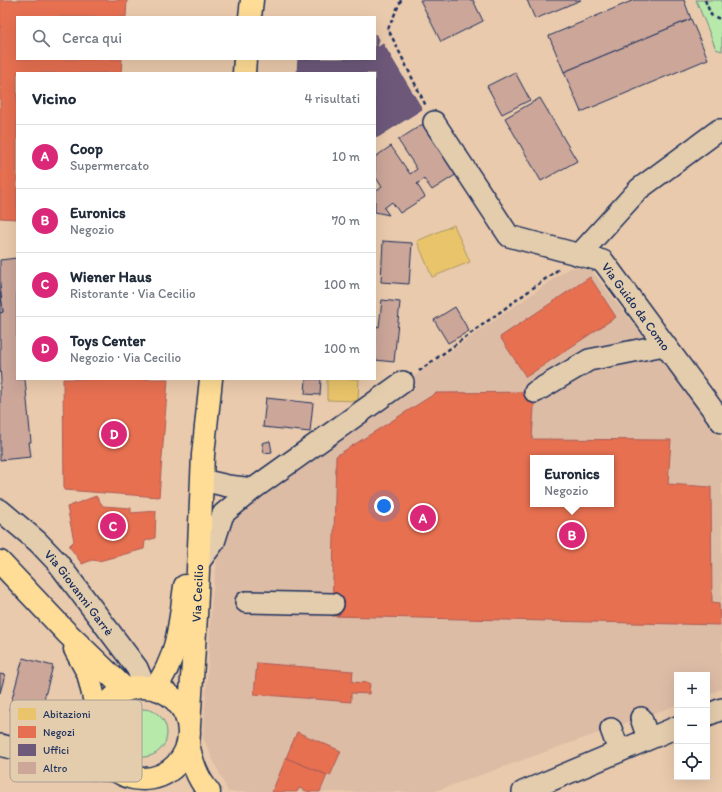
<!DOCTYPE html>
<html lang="it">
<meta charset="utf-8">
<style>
body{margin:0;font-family:Itim,sans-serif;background:#f2f2f3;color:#1f2937}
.controls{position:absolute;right:12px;bottom:12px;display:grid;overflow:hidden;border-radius:0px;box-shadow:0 4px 16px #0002}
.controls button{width:36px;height:36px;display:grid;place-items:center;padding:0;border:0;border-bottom:1px solid #e0e1e3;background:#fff;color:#1f2937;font:20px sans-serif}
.you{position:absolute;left:384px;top:506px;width:14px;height:14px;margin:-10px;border:3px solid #fff;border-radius:50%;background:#1a73e8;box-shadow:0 0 0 6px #1a73e833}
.badge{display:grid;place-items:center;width:26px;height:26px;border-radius:50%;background:#db2777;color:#fff;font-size:13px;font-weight:700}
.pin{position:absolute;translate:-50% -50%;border:2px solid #fff;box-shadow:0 1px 4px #0006}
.popup{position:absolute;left:530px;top:455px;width:84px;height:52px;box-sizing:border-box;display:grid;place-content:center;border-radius:0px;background:#fff;filter:drop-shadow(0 1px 3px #0005);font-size:13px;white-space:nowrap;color:#747a83}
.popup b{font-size:15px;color:#1f2937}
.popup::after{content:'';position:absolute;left:50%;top:100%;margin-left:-8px;border:8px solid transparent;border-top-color:#fff}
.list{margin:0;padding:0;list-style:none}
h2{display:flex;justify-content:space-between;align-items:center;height:52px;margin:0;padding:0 16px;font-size:17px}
h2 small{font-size:13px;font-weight:400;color:#747a83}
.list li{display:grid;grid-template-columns:26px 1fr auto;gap:12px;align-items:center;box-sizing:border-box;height:64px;padding:0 16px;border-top:1px solid #e0e1e3}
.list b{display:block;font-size:15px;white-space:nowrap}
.list p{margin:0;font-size:13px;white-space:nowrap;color:#747a83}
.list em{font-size:13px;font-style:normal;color:#747a83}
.icon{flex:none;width:22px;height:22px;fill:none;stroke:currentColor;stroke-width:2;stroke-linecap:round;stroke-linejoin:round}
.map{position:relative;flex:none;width:722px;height:792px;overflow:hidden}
.search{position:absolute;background:#fff;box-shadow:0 4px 16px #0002;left:16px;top:16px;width:360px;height:44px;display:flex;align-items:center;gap:10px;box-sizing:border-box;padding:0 14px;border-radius:0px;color:#747a83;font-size:15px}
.panel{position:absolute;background:#fff;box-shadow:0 4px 16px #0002;left:16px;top:72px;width:360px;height:308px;border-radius:0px}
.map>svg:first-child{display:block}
.built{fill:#ddbca5;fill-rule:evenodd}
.green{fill:#b7e9aa;stroke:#698c84}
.homes{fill:#e9c46a;stroke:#ab9766}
.shops{fill:#e76f51;stroke:#aa5c55;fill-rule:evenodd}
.offices{fill:#6d597a;stroke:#544c72}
.building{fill:#cba699;stroke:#1b2f5e}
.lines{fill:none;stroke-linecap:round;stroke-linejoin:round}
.minor-casing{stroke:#1b2f5e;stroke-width:24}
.major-casing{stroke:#1b2f5e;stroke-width:25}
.path{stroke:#1b2f5e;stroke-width:2.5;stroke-dasharray:4 3;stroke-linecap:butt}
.minor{stroke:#e4cdad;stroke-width:21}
.major{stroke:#ffdd96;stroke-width:22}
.labels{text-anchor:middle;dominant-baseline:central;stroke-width:4;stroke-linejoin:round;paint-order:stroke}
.street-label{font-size:13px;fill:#1b2f5e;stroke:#e4cdad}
.key{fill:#e4cdad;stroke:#a89e95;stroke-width:1}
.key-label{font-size:11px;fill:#1b2f5e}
</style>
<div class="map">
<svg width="722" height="792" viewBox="0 0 722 792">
<rect width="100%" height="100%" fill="#eacaac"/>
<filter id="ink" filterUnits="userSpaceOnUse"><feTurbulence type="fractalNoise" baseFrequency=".025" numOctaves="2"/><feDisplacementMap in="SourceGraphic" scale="8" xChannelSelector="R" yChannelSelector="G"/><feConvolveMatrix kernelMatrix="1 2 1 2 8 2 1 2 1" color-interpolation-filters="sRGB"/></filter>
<g filter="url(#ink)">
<path class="built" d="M 584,267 L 592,271 L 713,426 L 722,441 L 722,689 L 707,694 L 707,675 L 677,675 L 677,705 L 433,792 L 228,792 L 203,738 L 212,597 L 223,514 L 253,489 L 569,268 ZM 533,458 L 611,458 L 611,504 L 533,504 Z"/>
<g class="green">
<path d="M 696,0 L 722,0 L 722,51 L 716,49 Z"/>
<circle cx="143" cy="733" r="24"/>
</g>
<g class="homes">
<path d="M 454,225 L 470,262 L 432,277 L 417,241 Z"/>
<path d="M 327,379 L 359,379 L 358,401 L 327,400 Z"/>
</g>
<g class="shops">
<path d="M 0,0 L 127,0 L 126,17 L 17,17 L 17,59 L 122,59 L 121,73 L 17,73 L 17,219 L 0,218 Z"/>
<path d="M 590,277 L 616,317 L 526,377 L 500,337 Z"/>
<path d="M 63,379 L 168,379 L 159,497 L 64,490 Z"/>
<path d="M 535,392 L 532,439 L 671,440 L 668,484 L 711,487 L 712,602 L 719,603 L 720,625 L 332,616 L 336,456 L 436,393 ZM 533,458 L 611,458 L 611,504 L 533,504 Z"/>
<path d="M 96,496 L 103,506 L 131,508 L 131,513 L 156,511 L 155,538 L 145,541 L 144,549 L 99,561 L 92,560 L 82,564 L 69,546 L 74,541 L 67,507 Z"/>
<path d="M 257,663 L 353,671 L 352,682 L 370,683 L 369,694 L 351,693 L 351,702 L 254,694 Z"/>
<path d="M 297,732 L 341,751 L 330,776 L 286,758 Z"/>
<path d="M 286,758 L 327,775 L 320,792 L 309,792 L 299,788 L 297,792 L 272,792 Z"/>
</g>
<path class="offices" d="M 375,34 L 379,39 L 377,48 L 383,44 L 422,109 L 378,137 L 375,136 L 375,73 L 297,73 L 298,59 L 375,59 Z"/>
<g class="building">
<path d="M 420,0 L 473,0 L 483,21 L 441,42 Z"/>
<path d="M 527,0 L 581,0 L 535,19 Z"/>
<path d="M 634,0 L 684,0 L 691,19 L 564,72 L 549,36 Z"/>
<path d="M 691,19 L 708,59 L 581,112 L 564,72 Z"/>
<path d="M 515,72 L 530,100 L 502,114 L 487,86 Z"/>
<path d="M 540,98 L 577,161 L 541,181 L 505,118 Z"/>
<path d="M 423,124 L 457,174 L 432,190 L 424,179 L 417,184 L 425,197 L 400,213 L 392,202 L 384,208 L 389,215 L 375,212 L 375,192 L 382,187 L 375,176 L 375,157 L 391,146 L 410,174 L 417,169 L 398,140 Z"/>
<path d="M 383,241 L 412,243 L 409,284 L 381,282 Z"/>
<path d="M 17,258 L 17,379 L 25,379 L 31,442 L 29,442 L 31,457 L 0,460 L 0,384 L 1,382 L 0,363 L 0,313 L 3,312 L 0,285 L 0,260 Z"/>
<path d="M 0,291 L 3,312 L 0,313 Z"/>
<path d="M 382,300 L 400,302 L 394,362 L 375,360 L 375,326 L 379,327 Z"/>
<path d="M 455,307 L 469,331 L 448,343 L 434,320 Z"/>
<path d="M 306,379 L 321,379 L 320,395 L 305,394 Z"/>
<path d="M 266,398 L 313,403 L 310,432 L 263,427 Z"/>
<path d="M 270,441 L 272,452 L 264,453 L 262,443 Z"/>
<path d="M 23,658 L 53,666 L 39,718 L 9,710 Z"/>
<path d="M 0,674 L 5,675 L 0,693 Z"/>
</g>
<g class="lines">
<g class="minor-casing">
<g id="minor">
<path id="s1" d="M 434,122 L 509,236 L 603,261 L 722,422"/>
<path d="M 579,255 L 639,189 L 719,130 L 722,130"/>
<path d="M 535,392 L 589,360 L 664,345"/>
<path d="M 202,480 L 228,486 L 253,489"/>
<path id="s2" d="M 0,510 L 38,542 L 58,563 L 137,668 L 145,687"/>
<path d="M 199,562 L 214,542 L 223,514 L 253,489 L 403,382"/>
<path d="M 246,602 L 333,604"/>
<path d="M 707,715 L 722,709"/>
<path d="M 641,718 L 648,738"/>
<path d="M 611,729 L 619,751"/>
<path d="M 0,745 L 16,749 L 65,765 L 117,771"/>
<path d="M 36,750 C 52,751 74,752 87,742 C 91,739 94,734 97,730"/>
<path d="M 523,792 L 677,727"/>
</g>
</g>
<g class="major-casing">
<g id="major">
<path d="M 250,17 L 252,0"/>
<path d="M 244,73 L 245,59"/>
<path d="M 0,562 L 66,632 L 126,690"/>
<path d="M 75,649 L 88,673 L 99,719"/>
<circle cx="143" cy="733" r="46"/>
<path d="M 155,688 C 178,658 180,622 185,586"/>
<path id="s3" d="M 189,725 L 196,616 L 203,455 L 211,379"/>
<path d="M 188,744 C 192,762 197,778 209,792"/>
</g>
</g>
<g class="path">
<path d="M 401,0 L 388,29 L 426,106"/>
<path d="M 705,0 L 711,15 L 722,20"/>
<path d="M 419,371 L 559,269"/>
</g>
<use href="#minor" class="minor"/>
<use href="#major" class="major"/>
</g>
</g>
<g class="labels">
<g class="street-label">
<text stroke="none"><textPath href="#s1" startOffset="290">Via Guido da Como</textPath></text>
<text stroke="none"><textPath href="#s2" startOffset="115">Via Giovanni Garrè</textPath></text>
<text stroke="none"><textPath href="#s3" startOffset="132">Via Cecilio</textPath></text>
</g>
</g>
<rect x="10" y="700" width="132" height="82" rx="6" class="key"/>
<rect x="18" y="708" width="18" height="12" fill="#e9c46a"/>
<rect x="18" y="726" width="18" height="12" fill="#e76f51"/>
<rect x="18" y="744" width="18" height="12" fill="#6d597a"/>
<rect x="18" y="762" width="18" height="12" fill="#cba699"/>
<g class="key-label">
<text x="43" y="718">Abitazioni</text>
<text x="43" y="736">Negozi</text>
<text x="43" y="754">Uffici</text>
<text x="43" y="772">Altro</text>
</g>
</svg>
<div class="controls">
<button>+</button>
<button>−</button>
<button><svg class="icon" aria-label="locate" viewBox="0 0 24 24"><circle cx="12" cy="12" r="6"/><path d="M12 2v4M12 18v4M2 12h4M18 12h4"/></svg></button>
</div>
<div class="you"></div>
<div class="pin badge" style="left:423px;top:518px">A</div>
<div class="pin badge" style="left:572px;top:535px">B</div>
<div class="popup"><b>Euronics</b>Negozio</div>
<div class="pin badge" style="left:113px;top:526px">C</div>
<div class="pin badge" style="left:114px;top:434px">D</div>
<div class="search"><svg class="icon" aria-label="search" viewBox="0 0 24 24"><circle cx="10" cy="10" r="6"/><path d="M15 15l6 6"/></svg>Cerca qui</div>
<section class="panel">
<h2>Vicino<small>4 risultati</small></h2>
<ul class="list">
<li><span class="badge">A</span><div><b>Coop</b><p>Supermercato</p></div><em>10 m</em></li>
<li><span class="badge">B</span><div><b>Euronics</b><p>Negozio</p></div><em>70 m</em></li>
<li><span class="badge">C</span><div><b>Wiener Haus</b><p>Ristorante · Via Cecilio</p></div><em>100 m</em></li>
<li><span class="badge">D</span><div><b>Toys Center</b><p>Negozio · Via Cecilio</p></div><em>100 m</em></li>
</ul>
</section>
</div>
